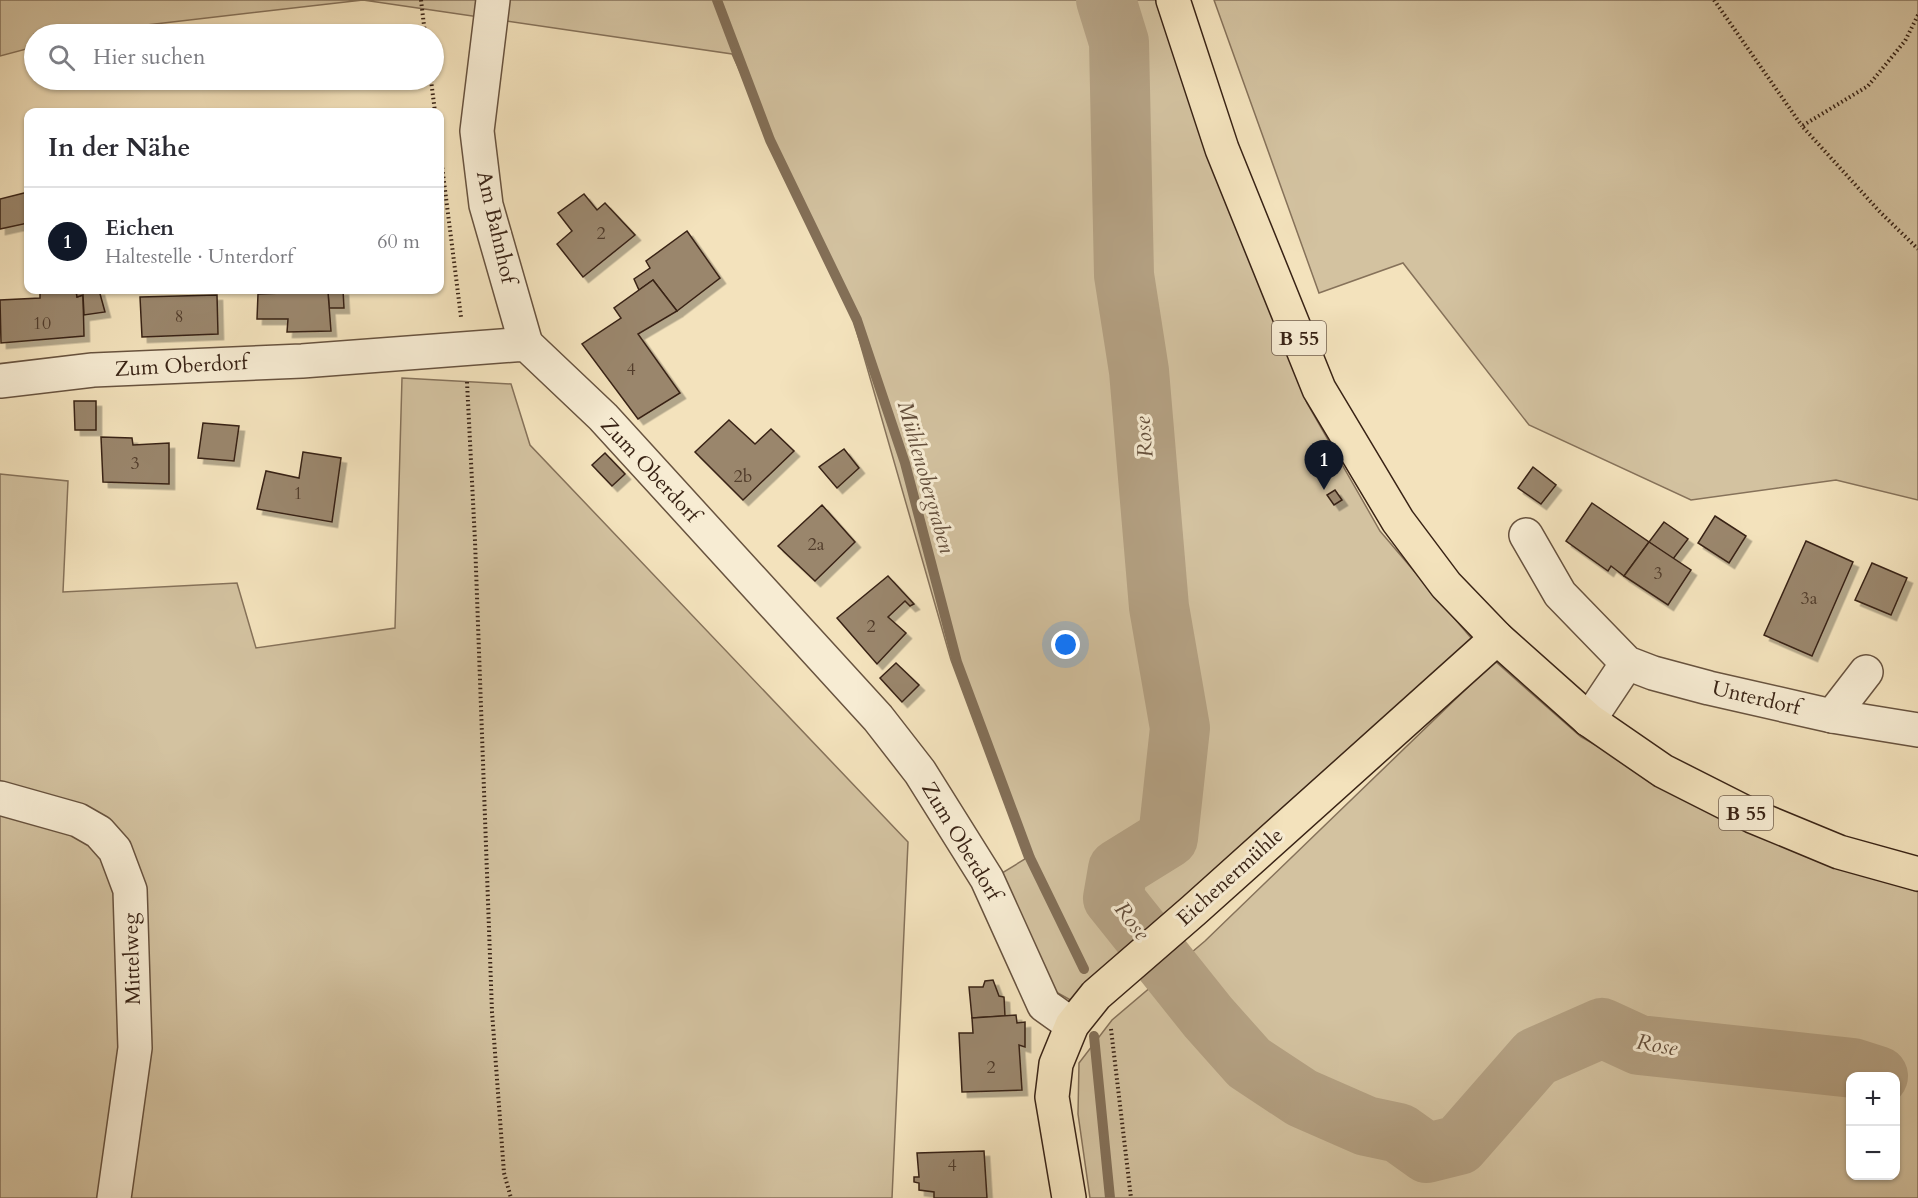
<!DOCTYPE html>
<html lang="de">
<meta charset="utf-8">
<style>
body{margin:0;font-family:Cardo,serif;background:#f7f7f7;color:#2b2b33}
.controls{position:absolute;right:18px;bottom:18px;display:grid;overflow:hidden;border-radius:12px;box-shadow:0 2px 4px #0004}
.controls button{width:54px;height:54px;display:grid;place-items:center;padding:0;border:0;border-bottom:2px solid #e1e1e2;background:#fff;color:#2b2b33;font:30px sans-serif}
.you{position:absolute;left:1066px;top:645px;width:21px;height:21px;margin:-15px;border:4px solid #fff;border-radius:50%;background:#1a73e8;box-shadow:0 0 0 9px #1a73e833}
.badge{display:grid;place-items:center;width:39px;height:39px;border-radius:50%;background:#111827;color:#fff;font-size:20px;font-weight:700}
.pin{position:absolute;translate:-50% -50px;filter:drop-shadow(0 2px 3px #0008)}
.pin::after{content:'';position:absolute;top:32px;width:21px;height:18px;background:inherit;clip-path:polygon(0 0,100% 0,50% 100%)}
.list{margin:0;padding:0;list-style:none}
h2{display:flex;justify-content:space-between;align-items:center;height:78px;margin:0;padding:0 24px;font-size:26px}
h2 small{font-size:20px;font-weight:400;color:#7c7c81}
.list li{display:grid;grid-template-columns:39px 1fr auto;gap:18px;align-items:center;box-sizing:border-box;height:108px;padding:0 24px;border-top:2px solid #e1e1e2}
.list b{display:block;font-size:22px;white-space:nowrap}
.list p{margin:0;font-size:20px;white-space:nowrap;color:#7c7c81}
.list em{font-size:20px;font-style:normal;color:#7c7c81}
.icon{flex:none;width:33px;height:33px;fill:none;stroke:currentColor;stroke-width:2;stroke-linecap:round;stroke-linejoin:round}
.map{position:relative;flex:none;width:1918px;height:1198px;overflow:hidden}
.search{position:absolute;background:#fff;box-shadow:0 2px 4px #0004;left:24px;top:24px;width:420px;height:66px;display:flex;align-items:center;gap:15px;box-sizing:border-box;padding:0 21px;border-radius:33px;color:#7c7c81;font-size:22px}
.panel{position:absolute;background:#fff;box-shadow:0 2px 4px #0004;left:24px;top:108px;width:420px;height:186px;border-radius:12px}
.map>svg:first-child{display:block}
.green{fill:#d3c2a0;stroke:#86725a;stroke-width:1.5;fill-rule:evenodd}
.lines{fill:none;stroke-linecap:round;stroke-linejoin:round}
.stream{stroke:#836f57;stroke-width:10}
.river{stroke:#b4a183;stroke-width:60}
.building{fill:#9a866c;stroke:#392315;stroke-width:1.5;filter:url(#shadow)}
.minor-casing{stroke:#68533f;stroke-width:36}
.major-casing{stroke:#392315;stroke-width:36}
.path{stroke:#392315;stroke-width:4;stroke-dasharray:1.5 3;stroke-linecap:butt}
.minor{stroke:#f7ecd3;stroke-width:33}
.major{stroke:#f3e2bc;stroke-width:33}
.labels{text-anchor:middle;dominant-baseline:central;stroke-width:6;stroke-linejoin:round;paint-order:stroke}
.number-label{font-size:18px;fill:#513c2b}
.shield{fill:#f7ecd3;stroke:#725f4e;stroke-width:1.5}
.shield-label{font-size:20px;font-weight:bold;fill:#392315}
.street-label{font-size:21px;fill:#392315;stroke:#f7ecd3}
.water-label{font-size:22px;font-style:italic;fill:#644f3c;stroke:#f7ecd3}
</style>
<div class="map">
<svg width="1918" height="1198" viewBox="0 0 1918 1198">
<defs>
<filter id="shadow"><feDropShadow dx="5.5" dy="5.5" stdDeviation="0" flood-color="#0004"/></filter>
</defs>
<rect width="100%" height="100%" fill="#f3e2bc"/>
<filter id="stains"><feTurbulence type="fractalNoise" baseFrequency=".00333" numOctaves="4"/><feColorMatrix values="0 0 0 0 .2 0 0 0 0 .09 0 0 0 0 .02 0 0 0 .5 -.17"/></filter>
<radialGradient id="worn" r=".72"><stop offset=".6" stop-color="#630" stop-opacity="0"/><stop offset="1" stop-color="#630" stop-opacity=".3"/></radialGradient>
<g class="green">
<path d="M 0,0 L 1159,0 L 1307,403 L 1380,531 L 1472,639 L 1074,1002 L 1056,992 L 1002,873 L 1025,859 L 951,660 L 854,322 L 732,54 L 363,0 L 112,29 L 89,34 L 34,34 L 34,47 L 0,56 Z"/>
<path d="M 1214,0 L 1918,0 L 1918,500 L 1836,480 L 1691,500 L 1529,425 L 1403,263 L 1319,293 Z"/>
<path d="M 402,378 L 511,384 L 530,445 L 908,842 L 892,1198 L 0,1198 L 0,474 L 68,481 L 63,592 L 237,583 L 256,648 L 395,628 Z"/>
<path d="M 1495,661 L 1581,737 L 1751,832 L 1918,892 L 1918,1198 L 1090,1198 L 1078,1114 L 1079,1063 L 1112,1020 L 1205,941 ZM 1850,1076 L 1896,1076 L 1896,1176 L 1850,1176 Z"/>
</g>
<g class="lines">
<g class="stream">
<path d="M 717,0 L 770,140 L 857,320 L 905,463 L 957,662 L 1030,858 L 1084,969"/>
<path d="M 1094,1036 L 1110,1198"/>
</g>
<path class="river" d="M 1106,0 L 1119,42 L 1124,275 L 1139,371 L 1159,607 L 1180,728 L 1168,838 L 1118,869 L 1113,898 L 1208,1017 L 1249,1063 L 1302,1098 L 1366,1126 L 1399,1133 L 1427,1153 L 1459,1145 L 1536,1057 L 1602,1028 L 1639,1045 L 1853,1068 L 1878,1076"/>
</g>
<g class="building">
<path d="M 28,192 L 28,223 L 0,229 L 0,199 Z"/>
<path d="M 584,194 L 597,210 L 605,203 L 635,235 L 583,277 L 557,244 L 572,231 L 558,213 Z"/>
<path d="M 687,231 L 720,278 L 677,311 L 653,280 L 639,290 L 634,279 L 650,268 L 646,261 Z"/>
<path d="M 653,280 L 677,311 L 638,334 L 680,393 L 638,419 L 582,344 L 621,318 L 614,308 Z"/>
<path d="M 40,290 L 76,290 L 77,297 L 83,295 L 84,336 L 1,343 L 0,300 L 40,298 Z"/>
<path d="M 76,290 L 99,290 L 105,312 L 84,315 L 83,295 L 77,297 Z"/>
<path d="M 307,290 L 343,290 L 344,308 L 329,308 L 328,292 L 307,292 Z"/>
<path d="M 307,292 L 328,292 L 331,331 L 287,332 L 288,319 L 257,319 L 258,294 Z"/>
<path d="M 217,295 L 218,334 L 142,337 L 140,297 Z"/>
<path d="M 74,401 L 96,401 L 96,430 L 75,430 Z"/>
<path d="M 729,420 L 755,444 L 771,429 L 794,451 L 743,500 L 695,452 Z"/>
<path d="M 203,423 L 239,426 L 234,461 L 198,458 Z"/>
<path d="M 101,437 L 132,438 L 133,445 L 169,443 L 169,484 L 103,482 Z"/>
<path d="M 844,449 L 859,468 L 837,488 L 819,467 Z"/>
<path d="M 303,452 L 341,458 L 332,522 L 257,509 L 266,471 L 299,478 Z"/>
<path d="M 605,453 L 625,474 L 612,486 L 592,465 Z"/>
<path d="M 1533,467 L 1556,485 L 1541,504 L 1518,488 Z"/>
<path d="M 1335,490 L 1342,500 L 1334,505 L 1327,495 Z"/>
<path d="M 1592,503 L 1649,542 L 1624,576 L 1611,566 L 1608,571 L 1566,541 Z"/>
<path d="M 822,505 L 855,542 L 815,581 L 778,546 Z"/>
<path d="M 1715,516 L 1746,536 L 1729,563 L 1698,543 Z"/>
<path d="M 1664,522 L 1688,539 L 1673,559 L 1649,542 Z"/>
<path d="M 1806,541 L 1853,562 L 1812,656 L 1764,635 Z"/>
<path d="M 1649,542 L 1691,570 L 1668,605 L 1624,576 Z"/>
<path d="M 1872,563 L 1907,578 L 1891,615 L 1855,600 Z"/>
<path d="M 888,576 L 914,604 L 910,606 L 905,601 L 888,617 L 906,633 L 877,664 L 837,618 Z"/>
<path d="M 896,663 L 919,685 L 902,702 L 880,678 Z"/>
<path d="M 993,980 L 999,996 L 1004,997 L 1005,1016 L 972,1018 L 969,987 L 983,987 L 985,981 Z"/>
<path d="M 1016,1015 L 1017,1023 L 1025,1022 L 1025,1047 L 1019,1045 L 1022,1090 L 962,1092 L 959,1033 L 973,1033 L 972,1018 Z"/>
<path d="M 984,1151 L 987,1198 L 934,1198 L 934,1192 L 919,1190 L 919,1183 L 914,1182 L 914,1177 L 919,1177 L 917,1153 Z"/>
</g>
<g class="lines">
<g class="minor-casing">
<g id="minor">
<path d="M 493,0 L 477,131 L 486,205 L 526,344"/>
<path d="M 0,381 L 93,370 L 302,361 L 526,344 L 603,417 L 878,718 L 920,772 L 987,879 L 1044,1005 L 1072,1025"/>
<path d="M 1526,535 L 1560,594 L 1627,663 L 1653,673 L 1709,688 L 1832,716 L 1866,672"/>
<path d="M 1832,716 L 1918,730"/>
<path d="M 1589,720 L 1627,663"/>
<path d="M 0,798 L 78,820 L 99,832 L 115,850 L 130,890 L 135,1048 L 114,1198"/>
</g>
</g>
<g class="major-casing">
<g id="major">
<path d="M 1173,0 L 1222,149 L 1319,389 L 1398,521 L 1446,585 L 1497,638 L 1589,720 L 1663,771 L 1752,816 L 1839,852 L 1918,874"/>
<path d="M 1069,1198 L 1052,1097 L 1056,1064 L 1072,1025 L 1096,995 L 1194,910 L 1497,638"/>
</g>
</g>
<g class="path">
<path d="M 421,0 L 425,34"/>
<path d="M 1714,0 L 1802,126"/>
<path d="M 1918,15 L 1905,41 L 1868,86 L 1802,126 L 1880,212 L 1918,249"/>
<path d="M 431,80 L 435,112"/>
<path d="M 440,150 L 461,317"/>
<path d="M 467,382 L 475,541 L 492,1012 L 504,1173 L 511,1198"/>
<path d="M 1111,1029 L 1131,1198"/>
</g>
<use href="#minor" class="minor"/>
<use href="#major" class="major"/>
</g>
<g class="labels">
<g class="number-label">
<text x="601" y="233">2</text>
<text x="179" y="316">8</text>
<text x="42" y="323">10</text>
<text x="631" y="369">4</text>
<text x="135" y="463">3</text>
<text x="743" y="476">2b</text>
<text x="298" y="493">1</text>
<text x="816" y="544">2a</text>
<text x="1658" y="573">3</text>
<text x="1809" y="598">3a</text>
<text x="871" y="626">2</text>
<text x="991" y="1067">2</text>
<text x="952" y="1165">4</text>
</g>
<g class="shield">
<rect x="1272" y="321" width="54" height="34" rx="4.5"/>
<rect x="1719" y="796" width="54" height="34" rx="4.5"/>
</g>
<g class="shield-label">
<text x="1299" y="338">B 55</text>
<text x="1746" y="813">B 55</text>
</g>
<g class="street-label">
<text transform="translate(496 227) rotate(77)">Am Bahnhof</text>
<text transform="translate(181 366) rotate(-3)">Zum Oberdorf</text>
<text transform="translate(650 470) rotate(47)">Zum Oberdorf</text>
<text transform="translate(1756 698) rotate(13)">Unterdorf</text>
<text transform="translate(961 841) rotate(59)">Zum Oberdorf</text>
<text transform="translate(1230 877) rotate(-42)">Eichenermühle</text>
<text transform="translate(132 959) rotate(-92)">Mittelweg</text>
</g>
<g class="water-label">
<text transform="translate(1144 437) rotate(-95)">Rose</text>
<text transform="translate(926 477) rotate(74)">Mühlenobergraben</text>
<text transform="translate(1132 921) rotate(52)">Rose</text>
<text transform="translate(1657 1045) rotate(10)">Rose</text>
</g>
</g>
<rect width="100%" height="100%" filter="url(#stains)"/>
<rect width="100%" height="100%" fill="url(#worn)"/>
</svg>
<div class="controls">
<button>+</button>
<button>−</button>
</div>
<div class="you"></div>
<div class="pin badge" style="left:1324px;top:490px">1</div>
<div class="search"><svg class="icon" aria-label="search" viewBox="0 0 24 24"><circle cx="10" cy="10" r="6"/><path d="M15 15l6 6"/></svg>Hier suchen</div>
<section class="panel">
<h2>In der Nähe<small></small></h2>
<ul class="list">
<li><span class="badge">1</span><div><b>Eichen</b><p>Haltestelle · Unterdorf</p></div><em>60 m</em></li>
</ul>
</section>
</div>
